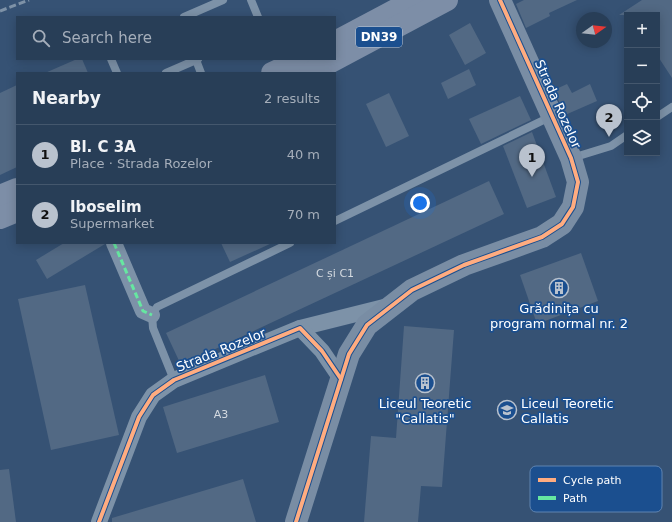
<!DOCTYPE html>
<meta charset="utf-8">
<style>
body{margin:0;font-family:"DejaVu Sans",sans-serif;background:#344961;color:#f1f3f6}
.controls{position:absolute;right:12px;top:12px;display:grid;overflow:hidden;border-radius:0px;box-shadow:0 2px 10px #0003}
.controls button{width:36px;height:36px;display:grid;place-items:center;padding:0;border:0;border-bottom:1px solid #44576d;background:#283e57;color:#f1f3f6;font:20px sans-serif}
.compass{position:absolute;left:576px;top:12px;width:36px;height:36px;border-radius:50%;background:#283e57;box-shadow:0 2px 10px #0003;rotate:75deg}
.you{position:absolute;left:420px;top:203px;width:14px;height:14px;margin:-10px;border:3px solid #fff;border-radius:50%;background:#1a73e8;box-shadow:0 0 0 6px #1a73e833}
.badge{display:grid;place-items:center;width:26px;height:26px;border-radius:50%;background:#b9c2ce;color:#111;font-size:13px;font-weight:700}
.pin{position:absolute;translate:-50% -33px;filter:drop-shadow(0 1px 2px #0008)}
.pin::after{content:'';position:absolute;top:21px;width:14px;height:12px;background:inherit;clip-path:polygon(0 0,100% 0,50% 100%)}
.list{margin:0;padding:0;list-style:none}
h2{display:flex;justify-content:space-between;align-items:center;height:52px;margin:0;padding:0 16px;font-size:17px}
h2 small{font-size:13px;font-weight:400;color:#a5aeba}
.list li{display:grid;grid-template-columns:26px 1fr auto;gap:12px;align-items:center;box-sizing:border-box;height:60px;padding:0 16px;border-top:1px solid #44576d}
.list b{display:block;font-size:15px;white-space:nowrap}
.list p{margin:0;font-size:13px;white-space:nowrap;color:#a5aeba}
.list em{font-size:13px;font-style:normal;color:#a5aeba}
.icon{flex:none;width:22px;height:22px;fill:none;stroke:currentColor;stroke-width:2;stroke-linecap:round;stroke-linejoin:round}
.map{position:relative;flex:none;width:672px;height:522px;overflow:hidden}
.search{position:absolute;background:#283e57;box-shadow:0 2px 10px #0003;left:16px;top:16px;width:320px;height:44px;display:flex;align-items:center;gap:10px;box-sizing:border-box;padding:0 14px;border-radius:0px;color:#a5aeba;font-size:15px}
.panel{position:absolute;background:#283e57;box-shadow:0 2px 10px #0003;left:16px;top:72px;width:320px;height:172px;border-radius:0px}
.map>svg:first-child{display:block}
.building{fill:#526984}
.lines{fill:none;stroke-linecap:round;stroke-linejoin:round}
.lane{stroke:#7d92a8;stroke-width:8}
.street{stroke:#7d92a8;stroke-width:16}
.secondary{stroke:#798da4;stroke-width:22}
.primary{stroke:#7d8ea7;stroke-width:22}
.rail{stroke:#7e92a7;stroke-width:3;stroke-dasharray:7 3;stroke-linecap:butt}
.quiet{stroke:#66e7a1;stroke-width:3;stroke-dasharray:6 3;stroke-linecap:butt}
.cycleway-casing{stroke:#1b4f8f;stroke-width:6}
.cycleway{stroke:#ffac80;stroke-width:4}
.labels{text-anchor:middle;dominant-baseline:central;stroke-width:3.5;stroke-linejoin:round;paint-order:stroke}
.number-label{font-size:11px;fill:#d4dae0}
.shield{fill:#1b4f8f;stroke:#bbcadd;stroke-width:1}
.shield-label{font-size:12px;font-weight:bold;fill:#fff}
.street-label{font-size:13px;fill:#fff;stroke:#1b4f8f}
.poi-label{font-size:13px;fill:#fff;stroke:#1b4f8f}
.key{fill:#1b4f8f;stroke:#5f84b1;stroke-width:1}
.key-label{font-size:11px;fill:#fff}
</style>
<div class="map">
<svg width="672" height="522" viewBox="0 0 672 522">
<rect width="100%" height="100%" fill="#365274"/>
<g class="building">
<path d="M 524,0 L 577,0 L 549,13 L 550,16 L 526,28 L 516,4 Z"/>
<path d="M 642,0 L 672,0 L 672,78 L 657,55 L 657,15 L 619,15 Z"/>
<path d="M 470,23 L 486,53 L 465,65 L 449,35 Z"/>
<path d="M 77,59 L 82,59 L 88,73 L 45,73 Z"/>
<path d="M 469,69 L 476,85 L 448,99 L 441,83 Z"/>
<path d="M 567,84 L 572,93 L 590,84 L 597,101 L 565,115 L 554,90 Z"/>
<path d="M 17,85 L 17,167 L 0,175 L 0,93 Z"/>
<path d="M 389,93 L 409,136 L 386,147 L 366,104 Z"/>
<path d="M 520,96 L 531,120 L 481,144 L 469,119 Z"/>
<path d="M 532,132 L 556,197 L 527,208 L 503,146 Z"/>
<path d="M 489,181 L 504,214 L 181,365 L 166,333 Z"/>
<path d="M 64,243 L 105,243 L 105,244 L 47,279 L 36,260 Z"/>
<path d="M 221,243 L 272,243 L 230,262 Z"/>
<path d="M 581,253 L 598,301 L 537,324 L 520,275 Z"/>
<path d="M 85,285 L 119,435 L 51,450 L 18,299 Z"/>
<path d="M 404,326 L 454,330 L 442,487 L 421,486 L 418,522 L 364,522 L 371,436 L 396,438 Z"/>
<path d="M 265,375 L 279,422 L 177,453 L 163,407 Z"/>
<path d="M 9,469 L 16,522 L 0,522 L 0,470 Z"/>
<path d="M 243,479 L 256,522 L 112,522 L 112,518 Z"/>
</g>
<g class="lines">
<g class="lane">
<path d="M 251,0 L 258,17"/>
<path d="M 184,17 L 223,0"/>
<path d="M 111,59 L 117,73"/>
<path d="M 198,59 L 196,60 L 201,73"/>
<path d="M 166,73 L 196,60 L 195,59"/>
<path d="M 657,117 L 672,107"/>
<path d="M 572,158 L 611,146 L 627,135"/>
<path d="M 335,221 L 552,116"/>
<path d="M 174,380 L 153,328 L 152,315 L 157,307 L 290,243"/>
</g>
<g class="street">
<path d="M 114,243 L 143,311 L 152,315"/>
<path d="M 300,328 L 388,306"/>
<path d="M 99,522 L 139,417 L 153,395 L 174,380 L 300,328 L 322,351 L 341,379"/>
</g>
<path class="secondary" d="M 296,522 L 349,354 L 367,325 L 412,290 L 464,265 L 542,237 L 562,224 L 573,207 L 578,182 L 571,158 L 500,0"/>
<g class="primary">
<path d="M 335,42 L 414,0"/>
<path d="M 272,73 L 302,59"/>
<path d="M 310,73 L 447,0"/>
<path d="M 0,196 L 17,189"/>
<path d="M 0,218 L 17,211"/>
</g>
<path class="rail" d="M 0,11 L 29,0"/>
<path class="quiet" d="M 114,243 L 143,311 L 152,315"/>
<g class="cycleway-casing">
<g id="cycleway">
<path d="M 99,522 L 139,417 L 153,395 L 174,380 L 300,328 L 322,351 L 341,379"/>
<path d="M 296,522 L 349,354 L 367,325 L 412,290 L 464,265 L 542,237 L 562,224 L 573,207 L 578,182 L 571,158 L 500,0"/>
</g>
</g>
<use href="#cycleway" class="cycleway"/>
</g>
<defs>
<g id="building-ring" transform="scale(1)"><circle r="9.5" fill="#1b4f8f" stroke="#b9c2ce" stroke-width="1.5"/><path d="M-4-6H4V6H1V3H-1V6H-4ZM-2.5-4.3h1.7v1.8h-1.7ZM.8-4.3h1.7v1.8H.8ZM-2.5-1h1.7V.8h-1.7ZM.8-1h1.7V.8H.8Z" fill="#b9c2ce"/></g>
<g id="university-ring" transform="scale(1)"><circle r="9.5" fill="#1b4f8f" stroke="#b9c2ce" stroke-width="1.5"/><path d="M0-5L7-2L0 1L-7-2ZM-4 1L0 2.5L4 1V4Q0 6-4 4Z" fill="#b9c2ce"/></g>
</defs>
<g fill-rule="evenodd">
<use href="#building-ring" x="559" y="288"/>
<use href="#building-ring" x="425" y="383"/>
<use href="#university-ring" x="507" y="410"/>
</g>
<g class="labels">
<g class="number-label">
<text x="335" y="273">C și C1</text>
<text x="221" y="414">A3</text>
</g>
<rect class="shield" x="356" y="27" width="46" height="20" rx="3"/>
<g class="shield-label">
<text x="379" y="37">DN39</text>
</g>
<g class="street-label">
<text transform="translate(558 104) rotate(66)">Strada Rozelor</text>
<text transform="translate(221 350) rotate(-22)">Strada Rozelor</text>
</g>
<g class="poi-label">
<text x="559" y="308">Grădinița cu<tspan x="559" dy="15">program normal nr. 2</tspan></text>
<text x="425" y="403">Liceul Teoretic<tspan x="425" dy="15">"Callatis"</tspan></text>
<text x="521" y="403" text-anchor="start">Liceul Teoretic<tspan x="521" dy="15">Callatis</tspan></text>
</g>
</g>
<rect x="530" y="466" width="132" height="46" rx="6" class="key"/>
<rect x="538" y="478" width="18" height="4" fill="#ffac80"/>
<rect x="538" y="496" width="18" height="4" fill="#66e7a1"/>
<g class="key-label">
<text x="563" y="484">Cycle path</text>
<text x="563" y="502">Path</text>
</g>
</svg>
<div class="controls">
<button>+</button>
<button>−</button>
<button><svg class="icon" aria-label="locate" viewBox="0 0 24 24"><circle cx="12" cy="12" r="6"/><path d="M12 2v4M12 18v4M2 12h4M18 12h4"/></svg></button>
<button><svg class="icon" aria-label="layers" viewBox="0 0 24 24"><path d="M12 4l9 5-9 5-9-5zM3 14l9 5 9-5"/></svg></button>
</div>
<svg class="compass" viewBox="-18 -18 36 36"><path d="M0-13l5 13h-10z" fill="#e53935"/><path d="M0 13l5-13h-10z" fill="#a5aeba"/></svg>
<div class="you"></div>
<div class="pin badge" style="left:532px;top:177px">1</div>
<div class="pin badge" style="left:609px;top:137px">2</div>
<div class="search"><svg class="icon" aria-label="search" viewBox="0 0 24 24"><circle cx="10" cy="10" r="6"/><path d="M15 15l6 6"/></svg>Search here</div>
<section class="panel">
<h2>Nearby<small>2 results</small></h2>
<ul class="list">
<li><span class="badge">1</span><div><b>Bl. C 3A</b><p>Place · Strada Rozelor</p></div><em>40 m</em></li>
<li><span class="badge">2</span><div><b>Iboselim</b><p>Supermarket</p></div><em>70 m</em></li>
</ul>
</section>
</div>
